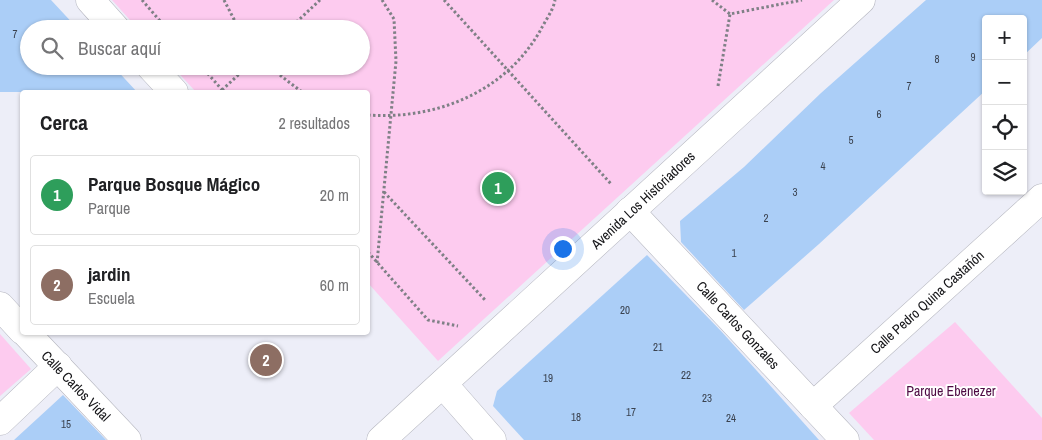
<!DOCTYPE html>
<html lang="es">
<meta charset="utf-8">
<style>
body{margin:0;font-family:"Archivo Narrow",sans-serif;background:#f6f6f6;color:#202124}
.controls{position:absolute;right:15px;top:15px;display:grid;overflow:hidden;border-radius:5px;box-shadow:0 1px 4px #0004}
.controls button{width:45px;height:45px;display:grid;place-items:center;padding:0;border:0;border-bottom:1px solid #e0e0e0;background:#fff;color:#202124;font:25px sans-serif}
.you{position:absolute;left:562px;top:248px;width:18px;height:18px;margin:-12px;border:4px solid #fff;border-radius:50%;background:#1a73e8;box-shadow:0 0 0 8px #1a73e833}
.badge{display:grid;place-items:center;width:32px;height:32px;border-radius:50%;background:#0e6a13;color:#fff;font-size:16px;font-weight:700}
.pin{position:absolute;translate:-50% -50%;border:2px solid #fff;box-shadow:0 1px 5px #0006}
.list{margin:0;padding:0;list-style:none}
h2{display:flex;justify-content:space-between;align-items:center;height:65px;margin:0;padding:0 20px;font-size:21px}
h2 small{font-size:16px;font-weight:400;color:#757577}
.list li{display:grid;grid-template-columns:32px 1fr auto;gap:15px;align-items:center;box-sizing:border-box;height:80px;margin:0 10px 10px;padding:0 10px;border:1px solid #e0e0e0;border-radius:5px}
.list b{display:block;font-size:19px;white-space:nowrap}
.list p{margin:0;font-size:16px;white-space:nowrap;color:#757577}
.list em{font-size:16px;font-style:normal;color:#757577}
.icon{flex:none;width:28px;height:28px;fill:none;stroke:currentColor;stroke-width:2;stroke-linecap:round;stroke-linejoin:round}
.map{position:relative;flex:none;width:1042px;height:440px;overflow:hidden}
.search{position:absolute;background:#fff;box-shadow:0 1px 4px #0004;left:20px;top:20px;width:350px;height:55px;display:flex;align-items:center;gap:12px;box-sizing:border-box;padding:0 18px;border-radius:28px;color:#757577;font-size:19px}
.panel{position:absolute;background:#fff;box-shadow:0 1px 4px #0004;left:20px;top:90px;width:350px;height:245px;border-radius:5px}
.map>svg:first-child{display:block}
.green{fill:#fdcbef}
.building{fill:#abcef7}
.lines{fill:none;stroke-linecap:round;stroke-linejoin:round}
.street-casing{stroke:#b5b6bf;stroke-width:29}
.secondary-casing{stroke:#b5b6bf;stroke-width:29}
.path{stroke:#7f8086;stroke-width:3;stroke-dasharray:2.5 2.5;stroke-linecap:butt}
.street{stroke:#fff;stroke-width:28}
.secondary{stroke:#fff;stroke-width:28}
.labels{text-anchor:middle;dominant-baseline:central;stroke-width:4;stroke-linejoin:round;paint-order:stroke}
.number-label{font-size:11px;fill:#3a424f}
.street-label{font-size:14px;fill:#141417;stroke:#fff}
.park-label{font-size:14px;fill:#4e0b43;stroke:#fff}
</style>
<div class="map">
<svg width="1042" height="440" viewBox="0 0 1042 440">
<rect width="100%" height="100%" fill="#edeef8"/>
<g class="green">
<path d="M 112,0 L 834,0 L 438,361 L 368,283 L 368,92 L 196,92 L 172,66 L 361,66 L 361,29 L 138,29 Z"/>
<path d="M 955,322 L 1042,418 L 1042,440 L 874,440 L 849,413 Z"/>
<path d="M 0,334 L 31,369 L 0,396 Z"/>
</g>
<g class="building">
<path d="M 0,0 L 51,0 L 78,29 L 29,29 L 29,66 L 113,66 L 137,92 L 0,92 Z"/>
<path d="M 926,0 L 1042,0 L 1042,38 L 1023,56 L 1023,19 L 986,19 L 986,90 L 819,244 L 744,310 L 681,242 L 680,221 L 744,167 L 821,93 Z"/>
<path d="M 647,255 L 721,331 L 819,440 L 524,440 L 493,406 L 497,391 Z"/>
<path d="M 63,395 L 106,440 L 14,440 L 50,407 Z"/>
</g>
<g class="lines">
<g class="street-casing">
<g id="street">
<path d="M 630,211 L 845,440"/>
<path d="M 0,306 L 22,330"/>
<path d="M 25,332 L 127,440"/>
<path d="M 813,406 L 1042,198"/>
<path d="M 0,421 L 58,366"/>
</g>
</g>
<g class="secondary-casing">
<g id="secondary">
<path d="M 90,0 L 116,29"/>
<path d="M 150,66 L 174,92"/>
<path d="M 443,384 L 492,440"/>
<path d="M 381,440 L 861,0"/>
</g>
</g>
<g class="path">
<path d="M 142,0 L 167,29"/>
<path d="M 224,0 L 239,29"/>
<path d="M 444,0 L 612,185"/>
<path d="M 712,0 L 730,14"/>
<path d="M 289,29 L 320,0"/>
<path d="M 201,66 L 224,92"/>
<path d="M 268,66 L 302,92"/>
<path d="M 718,86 L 730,14 L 802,0"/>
<path d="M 222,90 L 248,66"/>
<path d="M 368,115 C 436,120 505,92 540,31 C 545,21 553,11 555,0"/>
<path d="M 384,192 L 486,301"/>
<path d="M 368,252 L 428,320 L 458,326"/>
<path d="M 377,263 L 396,61 L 394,19 L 382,0"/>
</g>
<use href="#street" class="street"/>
<use href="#secondary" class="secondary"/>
</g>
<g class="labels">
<g class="number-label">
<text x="15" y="34">7</text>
<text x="973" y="57">9</text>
<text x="937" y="59">8</text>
<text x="909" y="86">7</text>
<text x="879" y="114">6</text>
<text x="851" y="140">5</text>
<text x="823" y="166">4</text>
<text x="795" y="192">3</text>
<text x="766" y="218">2</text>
<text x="734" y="253">1</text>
<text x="625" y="310">20</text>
<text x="658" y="347">21</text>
<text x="686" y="375">22</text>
<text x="548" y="378">19</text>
<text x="707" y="398">23</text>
<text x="631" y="412">17</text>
<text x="576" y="417">18</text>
<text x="731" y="418">24</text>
<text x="66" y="424">15</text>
</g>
<g class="street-label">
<text transform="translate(643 200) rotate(-43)">Avenida Los Historiadores</text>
<text transform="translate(927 302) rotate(-42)">Calle Pedro Quina Castañón</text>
<text transform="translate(738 325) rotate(47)">Calle Carlos Gonzales</text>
<text transform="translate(76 386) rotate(46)">Calle Carlos Vidal</text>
</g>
<g class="park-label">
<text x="951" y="391">Parque Ebenezer</text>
</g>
</g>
</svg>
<div class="controls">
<button>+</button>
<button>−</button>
<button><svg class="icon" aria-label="locate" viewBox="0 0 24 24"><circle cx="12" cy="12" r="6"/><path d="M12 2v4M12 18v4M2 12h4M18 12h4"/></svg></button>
<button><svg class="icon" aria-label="layers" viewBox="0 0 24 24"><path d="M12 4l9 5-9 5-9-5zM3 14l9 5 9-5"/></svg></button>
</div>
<div class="you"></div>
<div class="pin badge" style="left:498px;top:188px;background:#2e9e5b">1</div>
<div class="pin badge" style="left:266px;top:360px;background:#8d6e63">2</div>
<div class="search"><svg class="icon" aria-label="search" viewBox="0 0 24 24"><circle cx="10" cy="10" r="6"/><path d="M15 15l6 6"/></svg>Buscar aquí</div>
<section class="panel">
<h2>Cerca<small>2 resultados</small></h2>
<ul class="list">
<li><span class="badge" style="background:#2e9e5b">1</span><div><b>Parque Bosque Mágico</b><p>Parque</p></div><em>20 m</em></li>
<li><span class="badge" style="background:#8d6e63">2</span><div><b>jardin</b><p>Escuela</p></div><em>60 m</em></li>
</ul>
</section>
</div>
